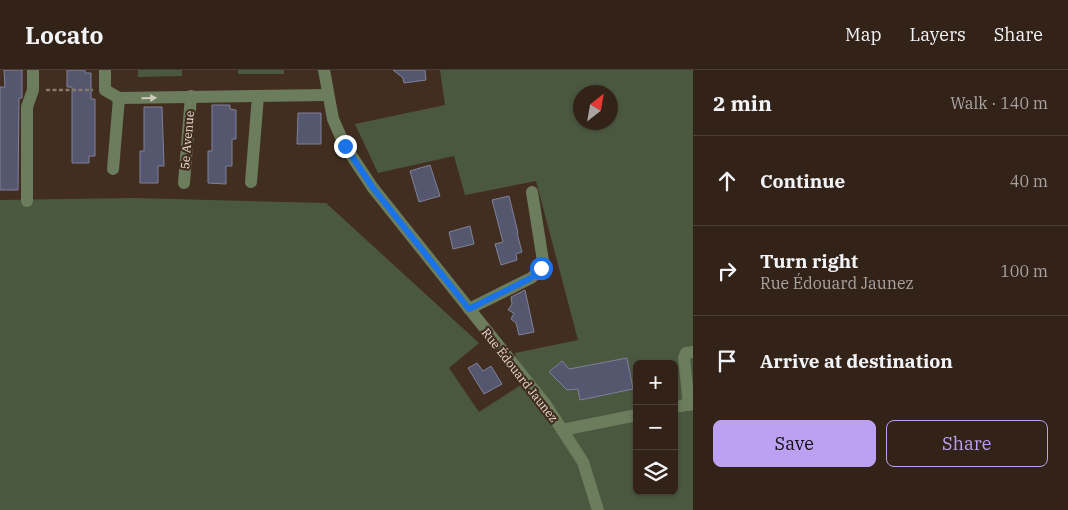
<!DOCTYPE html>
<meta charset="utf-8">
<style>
body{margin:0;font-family:"IBM Plex Serif",serif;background:#3d2f25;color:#f1f3f6}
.controls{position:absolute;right:15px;bottom:15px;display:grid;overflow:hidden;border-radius:8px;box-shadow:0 1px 4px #0004}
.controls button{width:45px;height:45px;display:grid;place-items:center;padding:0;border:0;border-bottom:1px solid #4d3f37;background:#322218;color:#f1f3f6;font:25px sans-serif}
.compass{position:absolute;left:573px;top:15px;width:45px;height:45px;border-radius:50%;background:#322218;box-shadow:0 1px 4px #0004;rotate:31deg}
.stop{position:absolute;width:15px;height:15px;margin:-11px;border:4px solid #1a73e8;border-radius:50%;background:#fff}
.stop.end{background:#1a73e8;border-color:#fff;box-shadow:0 1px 5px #0008}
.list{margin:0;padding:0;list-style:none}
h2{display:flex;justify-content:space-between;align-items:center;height:65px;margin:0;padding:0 20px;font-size:21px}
h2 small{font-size:16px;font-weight:400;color:#a8a4a2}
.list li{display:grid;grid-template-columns:32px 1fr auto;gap:15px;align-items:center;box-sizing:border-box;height:90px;padding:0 20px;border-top:1px solid #4d3f37}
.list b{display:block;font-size:19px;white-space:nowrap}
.list p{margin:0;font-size:16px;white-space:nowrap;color:#a8a4a2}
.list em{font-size:16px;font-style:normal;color:#a8a4a2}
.actions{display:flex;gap:10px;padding:15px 20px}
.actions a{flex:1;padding:11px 0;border:1px solid #bca0f2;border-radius:8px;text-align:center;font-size:18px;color:#bca0f2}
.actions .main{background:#bca0f2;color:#111}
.icon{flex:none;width:28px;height:28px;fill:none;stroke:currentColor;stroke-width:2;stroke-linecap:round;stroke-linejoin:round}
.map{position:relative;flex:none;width:693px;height:440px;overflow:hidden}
header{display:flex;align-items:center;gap:30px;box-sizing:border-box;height:70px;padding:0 25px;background:#322218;border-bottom:1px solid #4d3f37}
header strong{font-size:24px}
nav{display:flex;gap:28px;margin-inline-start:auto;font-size:18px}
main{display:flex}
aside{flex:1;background:#322218}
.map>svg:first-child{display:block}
.green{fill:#4b5840;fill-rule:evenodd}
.building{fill:#55576e;stroke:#7f819a}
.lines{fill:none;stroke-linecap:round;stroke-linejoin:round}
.path{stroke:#89786c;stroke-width:2.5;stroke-dasharray:4 2.5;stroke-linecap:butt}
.minor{stroke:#6b7d5c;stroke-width:12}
.oneway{fill:#d0c9bb}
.route{stroke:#1a73e8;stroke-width:6}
.labels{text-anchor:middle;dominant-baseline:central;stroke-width:4.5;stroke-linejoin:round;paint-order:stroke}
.street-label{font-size:12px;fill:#e9dcd3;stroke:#422e20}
</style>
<header>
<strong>Locato</strong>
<nav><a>Map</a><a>Layers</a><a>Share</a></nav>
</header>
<main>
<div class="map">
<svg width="693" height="440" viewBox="0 0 693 440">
<rect width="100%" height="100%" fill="#422e20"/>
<g class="green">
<path d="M 138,0 L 182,0 L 182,6 L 138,7 Z"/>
<rect x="238" y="0" width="46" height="4"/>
<path d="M 440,0 L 693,0 L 693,440 L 0,440 L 0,130 L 134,128 L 326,133 L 479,273 L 449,298 L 479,342 L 521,315 L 515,283 L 578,270 L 536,111 L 465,125 L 454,86 L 378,103 L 355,54 L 445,35 ZM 580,22 L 610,22 L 610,52 L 580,52 ZM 637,294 L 674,294 L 674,421 L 637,421 Z"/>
</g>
<g class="building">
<path d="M 4,0 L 22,0 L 22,28 L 19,28 L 18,120 L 0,120 L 0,17 L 5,17 Z"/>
<path d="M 67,0 L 85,0 L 85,3 L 91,3 L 91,29 L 95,29 L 95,86 L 89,86 L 89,93 L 72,93 L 72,17 L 67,17 Z"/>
<path d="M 393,0 L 425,0 L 426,10 L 404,13 L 403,8 Z"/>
<path d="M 212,35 L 230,35 L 230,39 L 236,40 L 236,69 L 232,69 L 232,96 L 226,96 L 226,114 L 208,113 L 208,81 L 212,81 Z"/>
<path d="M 144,37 L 162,37 L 164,96 L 158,96 L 158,113 L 140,113 L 140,81 L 144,81 Z"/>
<path d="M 298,43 L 321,43 L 321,74 L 297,74 Z"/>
<path d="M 430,95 L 440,126 L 419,132 L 410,101 Z"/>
<path d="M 509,126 L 518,163 L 517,163 L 522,182 L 516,184 L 517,190 L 501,195 L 495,174 L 503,172 L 492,130 Z"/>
<path d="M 470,156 L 474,174 L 453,179 L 449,162 Z"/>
<path d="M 525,220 L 534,262 L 519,265 L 516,253 L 511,249 L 514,243 L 508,240 L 512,234 L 511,227 Z"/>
<path d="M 627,288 L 633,319 L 580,330 L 578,319 L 567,320 L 549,302 L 562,291 L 569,299 Z"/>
<path d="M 477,293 L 483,301 L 491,296 L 502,314 L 484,324 L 468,298 Z"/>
</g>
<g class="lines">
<path class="path" d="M 46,20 L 93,20"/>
<g class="minor">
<path d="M 105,0 L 105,20 L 119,28 L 328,25"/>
<path d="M 324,0 L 333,49 L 345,76 L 373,118 L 546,335 L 583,392 L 598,440"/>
<path d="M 113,99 L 119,28"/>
<path d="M 251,112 L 258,26"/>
<path d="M 184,113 L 191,26"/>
<path d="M 27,131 L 27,37 L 33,20 L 33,0"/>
<path d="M 469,239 L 531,208 L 537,203 L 543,191 L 532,122"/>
<path d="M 689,335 L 684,288 L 686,283 L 693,282"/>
<path d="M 674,337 L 693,334"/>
<path d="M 562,360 L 637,345"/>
</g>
</g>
<defs><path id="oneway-solid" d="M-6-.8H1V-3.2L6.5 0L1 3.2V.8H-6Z" transform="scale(1.25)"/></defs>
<use class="oneway" href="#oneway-solid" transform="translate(149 28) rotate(-2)"/>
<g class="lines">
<path class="route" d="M 345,76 L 373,118 L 469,239 L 531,208 L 541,198"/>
</g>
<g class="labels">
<g class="street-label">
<text transform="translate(187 70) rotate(-85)">5e Avenue</text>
<text transform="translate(520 305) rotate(52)">Rue Édouard Jaunez</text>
</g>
</g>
</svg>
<div class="controls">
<button>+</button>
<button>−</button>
<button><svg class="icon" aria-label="layers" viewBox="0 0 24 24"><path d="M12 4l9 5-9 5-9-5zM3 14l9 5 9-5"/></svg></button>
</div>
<svg class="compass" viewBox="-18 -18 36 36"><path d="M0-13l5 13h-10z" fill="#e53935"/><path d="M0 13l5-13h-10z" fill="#a8a4a2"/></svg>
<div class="stop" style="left:541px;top:198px"></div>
<div class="stop end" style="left:345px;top:76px"></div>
</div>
<aside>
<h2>2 min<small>Walk · 140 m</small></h2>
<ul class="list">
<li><svg class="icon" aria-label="ahead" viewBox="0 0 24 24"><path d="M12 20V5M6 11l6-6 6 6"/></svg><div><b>Continue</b></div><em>40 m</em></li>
<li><svg class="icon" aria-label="right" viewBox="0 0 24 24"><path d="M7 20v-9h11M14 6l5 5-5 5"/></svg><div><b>Turn right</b><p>Rue Édouard Jaunez</p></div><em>100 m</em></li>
<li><svg class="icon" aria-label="arrive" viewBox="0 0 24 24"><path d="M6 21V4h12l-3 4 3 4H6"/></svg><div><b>Arrive at destination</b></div></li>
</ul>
<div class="actions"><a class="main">Save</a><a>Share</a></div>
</aside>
</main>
